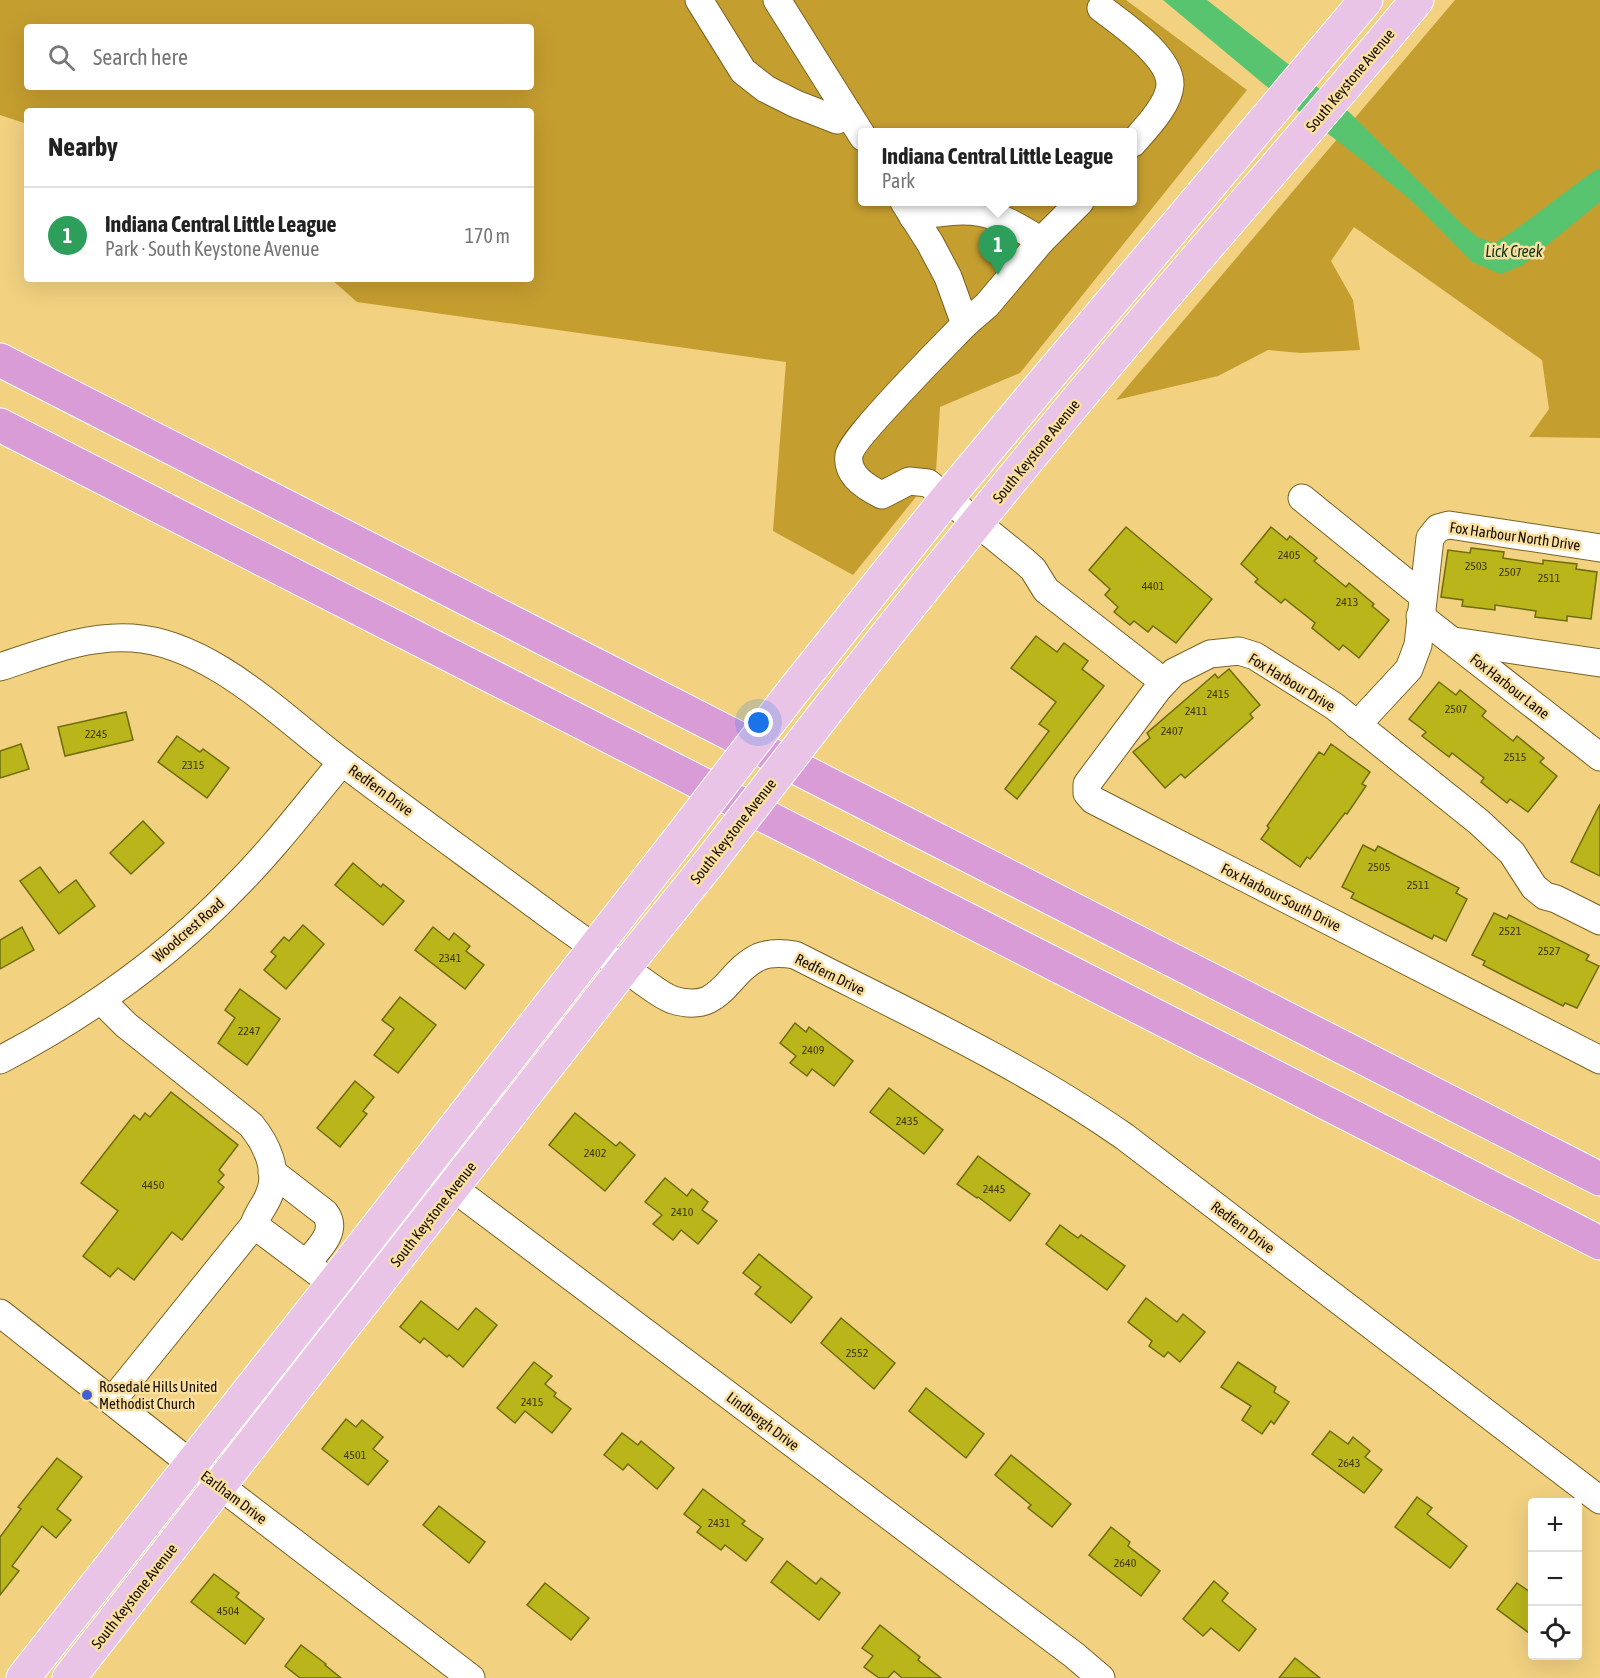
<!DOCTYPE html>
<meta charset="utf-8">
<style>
body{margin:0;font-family:"Asap Condensed",sans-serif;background:#f2f2f2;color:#222}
.controls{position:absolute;right:18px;bottom:18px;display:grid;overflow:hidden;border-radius:6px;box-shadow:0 6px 24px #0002}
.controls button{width:54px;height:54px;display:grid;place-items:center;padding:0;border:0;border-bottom:2px solid #e0e0e0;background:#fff;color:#222;font:30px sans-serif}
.you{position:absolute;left:759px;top:723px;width:21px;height:21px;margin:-15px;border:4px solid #fff;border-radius:50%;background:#1a73e8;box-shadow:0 0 0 9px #1a73e833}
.badge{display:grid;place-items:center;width:39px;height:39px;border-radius:50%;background:#d93025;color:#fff;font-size:20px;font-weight:700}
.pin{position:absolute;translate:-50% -50px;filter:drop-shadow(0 2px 3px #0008)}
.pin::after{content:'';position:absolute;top:32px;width:21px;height:18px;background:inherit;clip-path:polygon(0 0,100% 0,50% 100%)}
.popup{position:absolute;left:858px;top:128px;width:279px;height:78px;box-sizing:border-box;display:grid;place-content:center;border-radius:6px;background:#fff;filter:drop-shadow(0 2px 4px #0005);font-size:20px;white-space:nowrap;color:#767676}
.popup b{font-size:22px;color:#222}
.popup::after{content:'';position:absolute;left:50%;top:100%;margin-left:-12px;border:12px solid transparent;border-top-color:#fff}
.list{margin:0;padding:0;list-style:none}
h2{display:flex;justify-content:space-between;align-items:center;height:78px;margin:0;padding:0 24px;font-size:26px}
h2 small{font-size:20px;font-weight:400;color:#767676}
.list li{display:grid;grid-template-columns:39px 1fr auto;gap:18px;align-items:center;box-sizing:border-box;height:96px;padding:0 24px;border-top:2px solid #e0e0e0}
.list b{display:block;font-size:22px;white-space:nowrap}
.list p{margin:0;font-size:20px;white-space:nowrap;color:#767676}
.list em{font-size:20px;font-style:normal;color:#767676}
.icon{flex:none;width:33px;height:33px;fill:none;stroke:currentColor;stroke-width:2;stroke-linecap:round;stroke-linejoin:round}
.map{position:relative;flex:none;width:1600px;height:1678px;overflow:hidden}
.search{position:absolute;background:#fff;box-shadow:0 6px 24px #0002;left:24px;top:24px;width:510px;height:66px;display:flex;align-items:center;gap:15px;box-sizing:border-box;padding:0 21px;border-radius:6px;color:#767676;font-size:22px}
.panel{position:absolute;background:#fff;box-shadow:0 6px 24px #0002;left:24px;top:108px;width:510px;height:174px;border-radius:6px}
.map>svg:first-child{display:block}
.green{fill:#c59e30;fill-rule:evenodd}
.water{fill:#58c46f}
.building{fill:#b9b51a;stroke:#6e6c0d;stroke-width:1.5}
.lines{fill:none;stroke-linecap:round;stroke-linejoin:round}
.minor-casing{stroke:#7b6324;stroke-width:29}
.major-casing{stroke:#fff;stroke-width:35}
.highway-casing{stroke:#fff;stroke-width:35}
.minor{stroke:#fff;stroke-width:27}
.major{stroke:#e9c4e7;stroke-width:33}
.highway{stroke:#da9cd7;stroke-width:33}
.major-bridge-casing{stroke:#fff;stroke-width:35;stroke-linecap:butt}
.major-bridge{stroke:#e9c4e7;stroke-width:33}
.poi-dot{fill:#4160d3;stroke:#fae0a0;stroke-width:2}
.labels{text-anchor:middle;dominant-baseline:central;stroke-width:5;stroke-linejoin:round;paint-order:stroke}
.number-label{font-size:12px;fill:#3f3706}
.street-label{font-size:15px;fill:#160d00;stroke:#fae0a0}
.poi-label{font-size:15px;fill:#160d00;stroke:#fae0a0;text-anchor:start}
.water-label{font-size:16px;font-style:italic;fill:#0a3716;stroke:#fae0a0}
</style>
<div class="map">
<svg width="1600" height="1678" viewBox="0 0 1600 1678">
<rect width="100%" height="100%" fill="#f2d180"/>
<g class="green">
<path d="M 0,0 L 1126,0 L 1247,90 L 1020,373 L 940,407 L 936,472 L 853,575 L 773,531 L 786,362 L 357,302 L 331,279 L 531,279 L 531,111 L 27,111 L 27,124 L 0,115 ZM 27,27 L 531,27 L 531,87 L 27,87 ZM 863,132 L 1133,132 L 1133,202 L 863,202 Z"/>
<path d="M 1455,0 L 1600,0 L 1600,438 L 1529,437 L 1549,409 L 1542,360 L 1354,227 L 1331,261 L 1353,300 L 1360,350 L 1301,353 L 1268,350 L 1218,376 L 1116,400 Z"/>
</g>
<path class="water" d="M 1163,0 L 1207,0 L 1349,112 L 1464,226 L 1479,238 L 1495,243 C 1530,221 1562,193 1597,169 L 1600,169 L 1600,202 L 1523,265 L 1501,274 L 1472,262 L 1413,202 L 1362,160 L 1266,86 Z"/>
<g class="building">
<path d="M 1126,527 L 1212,599 L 1176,643 L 1153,626 L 1148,632 L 1134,621 L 1130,625 L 1114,612 L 1118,607 L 1105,595 L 1110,589 L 1089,570 Z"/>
<path d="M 1271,527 L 1287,540 L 1290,536 L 1317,558 L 1314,561 L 1346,587 L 1349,583 L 1374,604 L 1372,606 L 1389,620 L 1359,658 L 1343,645 L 1339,650 L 1312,628 L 1315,623 L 1285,599 L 1281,603 L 1255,582 L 1258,579 L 1241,564 Z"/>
<path d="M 1471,548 L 1504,552 L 1503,558 L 1543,564 L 1543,560 L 1577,564 L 1576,569 L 1597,572 L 1591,619 L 1567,616 L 1567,621 L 1535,617 L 1536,611 L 1495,605 L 1495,610 L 1462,606 L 1463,600 L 1441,597 L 1448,550 L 1470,553 Z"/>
<path d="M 1036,636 L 1057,652 L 1064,643 L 1088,661 L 1082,669 L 1104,686 L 1017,799 L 1005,789 L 1049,731 L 1039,724 L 1056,702 L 1011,668 Z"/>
<path d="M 1229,669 L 1260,705 L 1250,714 L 1253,718 L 1185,778 L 1181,774 L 1165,788 L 1133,752 L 1150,738 L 1147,733 L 1215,674 L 1218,678 Z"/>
<path d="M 1439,682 L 1456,695 L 1460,690 L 1486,711 L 1482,716 L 1513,741 L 1517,736 L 1544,758 L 1540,762 L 1557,776 L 1528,812 L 1510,799 L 1507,803 L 1481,782 L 1484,778 L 1452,753 L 1449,757 L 1422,736 L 1426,732 L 1409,719 Z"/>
<path d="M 126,712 L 133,740 L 65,756 L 58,727 Z"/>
<path d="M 177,736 L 200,752 L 203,749 L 229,768 L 207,798 L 158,762 Z"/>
<path d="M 21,744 L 29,769 L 0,778 L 0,751 Z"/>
<path d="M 1331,744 L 1370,772 L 1362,784 L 1366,786 L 1347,814 L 1345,813 L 1310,859 L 1307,857 L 1300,867 L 1261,839 L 1269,828 L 1267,826 L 1319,752 L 1324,755 Z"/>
<path d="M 1600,804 L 1600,876 L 1571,862 Z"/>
<path d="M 143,821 L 164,843 L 131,874 L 110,853 Z"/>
<path d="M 1363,845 L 1375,851 L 1378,846 L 1459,888 L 1456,893 L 1467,899 L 1446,941 L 1434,935 L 1432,939 L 1351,898 L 1354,893 L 1342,887 Z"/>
<path d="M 353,863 L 381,887 L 383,884 L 404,901 L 383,925 L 335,885 Z"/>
<path d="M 40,867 L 59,893 L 76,880 L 95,906 L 59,934 L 20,881 Z"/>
<path d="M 1494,913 L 1507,919 L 1509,915 L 1589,955 L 1586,960 L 1599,966 L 1577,1008 L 1565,1003 L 1563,1006 L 1512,980 L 1483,965 L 1485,961 L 1472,955 Z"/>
<path d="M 303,925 L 324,944 L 286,989 L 264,970 L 276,956 L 271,952 L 284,937 L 289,941 Z"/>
<path d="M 22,927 L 34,950 L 0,969 L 0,940 Z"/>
<path d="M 433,927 L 449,940 L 454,933 L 470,946 L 466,951 L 484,965 L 465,989 L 415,950 Z"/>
<path d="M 240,989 L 280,1019 L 247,1065 L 218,1043 L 235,1018 L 225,1010 Z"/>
<path d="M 400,997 L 436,1025 L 398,1073 L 374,1055 L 394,1029 L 382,1020 Z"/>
<path d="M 795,1023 L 806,1032 L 809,1027 L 853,1061 L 834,1086 L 812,1069 L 807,1076 L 790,1063 L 796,1056 L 780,1043 Z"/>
<path d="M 355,1081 L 374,1097 L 363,1111 L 367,1114 L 340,1147 L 317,1128 Z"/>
<path d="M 889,1088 L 943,1130 L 924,1154 L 870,1112 Z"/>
<path d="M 171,1092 L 238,1145 L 219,1170 L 224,1175 L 218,1182 L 224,1187 L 182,1240 L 172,1232 L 134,1280 L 118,1268 L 110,1277 L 83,1256 L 118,1211 L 81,1183 L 134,1115 L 140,1120 L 145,1113 L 150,1117 Z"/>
<path d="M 575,1113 L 616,1146 L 620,1142 L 635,1155 L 605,1191 L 549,1145 Z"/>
<path d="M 978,1156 L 1030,1194 L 1010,1221 L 978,1197 L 977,1198 L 957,1184 Z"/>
<path d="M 665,1178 L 687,1196 L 692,1189 L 708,1202 L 702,1210 L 717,1221 L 698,1244 L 681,1230 L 673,1240 L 653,1224 L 662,1215 L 645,1202 Z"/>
<path d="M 1060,1225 L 1078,1238 L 1081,1235 L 1125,1266 L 1107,1290 L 1046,1244 Z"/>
<path d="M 759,1254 L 812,1297 L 791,1323 L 755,1294 L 761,1287 L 743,1273 Z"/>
<path d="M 1146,1298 L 1177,1322 L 1183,1314 L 1205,1332 L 1180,1362 L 1168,1352 L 1164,1357 L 1149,1346 L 1152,1341 L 1128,1322 Z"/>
<path d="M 421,1301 L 458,1330 L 476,1308 L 497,1325 L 463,1367 L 449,1355 L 447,1357 L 424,1338 L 420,1343 L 400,1327 Z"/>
<path d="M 841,1318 L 895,1363 L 874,1389 L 821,1343 Z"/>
<path d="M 534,1362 L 552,1376 L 545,1384 L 556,1393 L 554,1396 L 571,1409 L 552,1433 L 525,1411 L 515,1423 L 497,1408 Z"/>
<path d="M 1238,1362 L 1276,1387 L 1274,1392 L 1289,1402 L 1274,1424 L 1271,1421 L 1262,1434 L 1242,1420 L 1251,1406 L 1221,1387 Z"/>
<path d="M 926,1388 L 984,1434 L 966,1458 L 909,1411 Z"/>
<path d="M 346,1419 L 356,1427 L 362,1420 L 383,1437 L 373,1449 L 388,1461 L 368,1485 L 322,1449 Z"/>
<path d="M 1330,1431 L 1348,1444 L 1353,1437 L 1370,1451 L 1365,1457 L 1382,1470 L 1364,1493 L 1312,1454 Z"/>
<path d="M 622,1433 L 638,1445 L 641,1441 L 674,1468 L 657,1489 L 628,1464 L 623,1470 L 604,1455 Z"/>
<path d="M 1011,1455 L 1071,1504 L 1052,1527 L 1028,1508 L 1031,1505 L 995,1475 Z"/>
<path d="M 57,1458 L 82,1477 L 57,1509 L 71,1520 L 56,1538 L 42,1526 L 12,1566 L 19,1571 L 0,1595 L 0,1537 L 21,1509 L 18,1507 Z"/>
<path d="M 703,1489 L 745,1521 L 742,1524 L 763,1539 L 746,1561 L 725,1545 L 721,1550 L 697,1532 L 701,1527 L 684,1514 Z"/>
<path d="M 1417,1497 L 1432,1508 L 1427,1514 L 1467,1546 L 1450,1568 L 1395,1527 Z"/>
<path d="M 439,1506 L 485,1542 L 469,1563 L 423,1525 Z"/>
<path d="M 1111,1527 L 1130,1542 L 1128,1546 L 1160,1571 L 1141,1596 L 1089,1555 Z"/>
<path d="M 787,1561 L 816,1584 L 821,1578 L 840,1593 L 819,1620 L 771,1582 Z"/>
<path d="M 214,1574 L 239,1593 L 236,1597 L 264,1619 L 245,1644 L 191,1602 Z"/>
<path d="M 1214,1581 L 1228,1593 L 1222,1601 L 1256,1629 L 1239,1651 L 1211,1628 L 1203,1636 L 1183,1619 Z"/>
<path d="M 545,1583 L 589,1618 L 571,1640 L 527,1605 Z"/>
<path d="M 1517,1583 L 1533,1594 L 1533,1636 L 1497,1609 Z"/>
<path d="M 880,1625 L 920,1657 L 918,1660 L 941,1678 L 902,1678 L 894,1671 L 888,1678 L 879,1678 L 864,1667 L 873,1656 L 862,1648 Z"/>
<path d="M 301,1645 L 326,1664 L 325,1665 L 341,1678 L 300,1678 L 285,1666 Z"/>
<path d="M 1295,1658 L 1320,1678 L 1279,1678 Z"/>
</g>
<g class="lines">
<g class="minor-casing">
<g id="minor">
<path d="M 699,0 L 743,71 L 766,89 L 796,104 L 837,120 L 848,113"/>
<path d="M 777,0 L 863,137"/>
<path d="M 1101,8 C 1122,24 1171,57 1170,85 C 1169,105 1145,129 1133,143"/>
<path d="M 904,202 L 930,243 L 948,277 L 965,324 C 947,343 852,438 849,455 C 846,475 867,488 882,495 L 909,481 L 928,483 L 1024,561 L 1033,569 L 1046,590 L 1164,682"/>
<path d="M 913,217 C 974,206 989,208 1041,241 L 1080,202"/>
<path d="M 965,324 L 987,305 L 1041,241"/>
<path d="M 1302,498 L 1423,596"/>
<path d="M 1420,616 L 1600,757"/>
<path d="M 1454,641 L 1600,663"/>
<path d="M 0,667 C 43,653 86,635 132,638 C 211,643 282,717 342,762 C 413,816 486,868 557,921 C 585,941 613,961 641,980 C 651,987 662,996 673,1000 C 722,1015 725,973 759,957 C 771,952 783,953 795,955 C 907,1012 1022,1065 1125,1137 L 1600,1500"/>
<path d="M 1357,725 L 1409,669 L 1418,645 L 1430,538 L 1438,528 L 1449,525 L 1600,548"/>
<path d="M 1600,921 L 1556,899 L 1545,896 L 1534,887 L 1512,853 L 1479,822 L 1334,706 L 1255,656 L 1239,651 L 1210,654 L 1174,672 L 1158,689 L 1087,784 L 1087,793 L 1093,800 L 1600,1060"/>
<path d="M 101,1000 L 126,1025 L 251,1125 C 266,1143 280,1172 269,1195 C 265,1206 257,1213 254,1225"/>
<path d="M 0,1060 C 86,1015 167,958 235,887 C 274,848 307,804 342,762"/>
<path d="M 424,1166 L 1074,1655 L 1101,1678"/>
<path d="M 272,1172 L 325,1213 C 339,1231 318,1249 306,1264"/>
<path d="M 0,1313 L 190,1463 L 471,1678"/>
<path d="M 112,1401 L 254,1225 L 333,1284"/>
</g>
</g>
<g class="major-casing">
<g id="major">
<path d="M 794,690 L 947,498 L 1039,388 L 1366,0"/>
<path d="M 829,708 C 924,587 1021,466 1120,349 C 1218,232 1320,118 1417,0"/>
<path d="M 23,1678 L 333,1284 L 673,847"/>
<path d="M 69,1678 L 624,968 L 708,864"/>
</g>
</g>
<g class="highway-casing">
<g id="highway">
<path d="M 0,360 L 1600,1179"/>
<path d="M 0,425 L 1600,1243"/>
</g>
</g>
<use href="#minor" class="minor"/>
<use href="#major" class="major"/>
<use href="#highway" class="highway"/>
<g class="major-bridge-casing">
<g id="major-bridge">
<path d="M 673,847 L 794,690"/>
<path d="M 708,864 L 829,708"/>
</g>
</g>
<use href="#major-bridge" class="major-bridge"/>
</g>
<circle class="poi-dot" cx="87" cy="1395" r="6"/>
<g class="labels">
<g class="number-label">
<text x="1289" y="555">2405</text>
<text x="1476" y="566">2503</text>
<text x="1510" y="572">2507</text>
<text x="1549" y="578">2511</text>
<text x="1153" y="586">4401</text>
<text x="1347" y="602">2413</text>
<text x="1218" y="694">2415</text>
<text x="1456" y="709">2507</text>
<text x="1196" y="711">2411</text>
<text x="1172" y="731">2407</text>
<text x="96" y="734">2245</text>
<text x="1515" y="757">2515</text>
<text x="193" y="765">2315</text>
<text x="1379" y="867">2505</text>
<text x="1418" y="885">2511</text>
<text x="1510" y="931">2521</text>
<text x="1549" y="951">2527</text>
<text x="450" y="958">2341</text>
<text x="249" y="1031">2247</text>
<text x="813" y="1050">2409</text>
<text x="907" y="1121">2435</text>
<text x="595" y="1153">2402</text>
<text x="153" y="1185">4450</text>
<text x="994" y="1189">2445</text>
<text x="682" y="1212">2410</text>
<text x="857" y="1353">2552</text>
<text x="532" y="1402">2415</text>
<text x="355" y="1455">4501</text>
<text x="1349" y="1463">2643</text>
<text x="719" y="1523">2431</text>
<text x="1125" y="1563">2640</text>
<text x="228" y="1611">4504</text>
</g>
<g class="street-label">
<text transform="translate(1350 80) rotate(-50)">South Keystone Avenue</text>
<text transform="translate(1036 451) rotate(-51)">South Keystone Avenue</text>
<text transform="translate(1515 536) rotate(8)">Fox Harbour North Drive</text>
<text transform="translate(1292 682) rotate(31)">Fox Harbour Drive</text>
<text transform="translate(1510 686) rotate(38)">Fox Harbour Lane</text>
<text transform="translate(381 790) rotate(36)">Redfern Drive</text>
<text transform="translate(733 831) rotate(-52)">South Keystone Avenue</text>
<text transform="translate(1281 897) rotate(27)">Fox Harbour South Drive</text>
<text transform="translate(188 930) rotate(-41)">Woodcrest Road</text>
<text transform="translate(830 974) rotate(26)">Redfern Drive</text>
<text transform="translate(433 1214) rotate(-52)">South Keystone Avenue</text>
<text transform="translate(1243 1227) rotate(37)">Redfern Drive</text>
<text transform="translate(763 1421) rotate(37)">Lindbergh Drive</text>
<text transform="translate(234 1497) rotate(37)">Earlham Drive</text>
<text transform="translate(134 1596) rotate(-52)">South Keystone Avenue</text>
</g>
<g class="poi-label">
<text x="99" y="1386">Rosedale Hills United<tspan x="99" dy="17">Methodist Church</tspan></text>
</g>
<g class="water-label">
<text x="1514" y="251">Lick Creek</text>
</g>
</g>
</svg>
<div class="controls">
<button>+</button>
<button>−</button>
<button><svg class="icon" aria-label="locate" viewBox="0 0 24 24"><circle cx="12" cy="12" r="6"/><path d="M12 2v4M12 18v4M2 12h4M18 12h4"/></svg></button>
</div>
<div class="you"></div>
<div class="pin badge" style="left:998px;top:275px;background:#2e9e5b">1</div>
<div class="popup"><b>Indiana Central Little League</b>Park</div>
<div class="search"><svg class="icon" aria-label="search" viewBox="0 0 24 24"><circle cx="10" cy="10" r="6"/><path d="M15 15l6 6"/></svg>Search here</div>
<section class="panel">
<h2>Nearby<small></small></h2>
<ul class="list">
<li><span class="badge" style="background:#2e9e5b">1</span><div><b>Indiana Central Little League</b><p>Park · South Keystone Avenue</p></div><em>170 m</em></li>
</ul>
</section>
</div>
